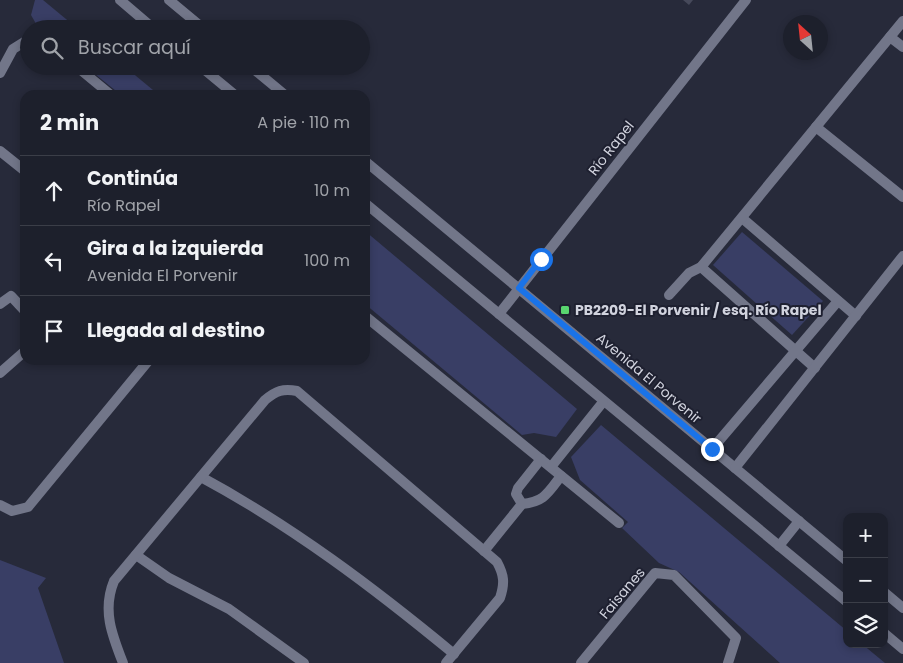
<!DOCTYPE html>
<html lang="es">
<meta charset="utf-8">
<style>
body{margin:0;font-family:Poppins,sans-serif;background:#252834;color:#f1f3f6}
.controls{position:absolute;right:15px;bottom:15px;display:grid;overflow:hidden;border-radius:10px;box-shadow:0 2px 8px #0003}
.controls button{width:45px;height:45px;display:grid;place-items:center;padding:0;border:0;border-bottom:1px solid #3b3e48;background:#1d202c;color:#f1f3f6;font:25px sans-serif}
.compass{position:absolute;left:783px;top:15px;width:45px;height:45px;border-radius:50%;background:#1d202c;box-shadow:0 2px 8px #0003;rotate:333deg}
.stop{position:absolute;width:15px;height:15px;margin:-11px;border:4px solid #1a73e8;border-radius:50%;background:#fff}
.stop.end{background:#1a73e8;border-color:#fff;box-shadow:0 1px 5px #0008}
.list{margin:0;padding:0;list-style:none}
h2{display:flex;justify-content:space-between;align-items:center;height:65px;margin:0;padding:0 20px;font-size:21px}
h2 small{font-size:16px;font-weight:400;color:#a0a3a9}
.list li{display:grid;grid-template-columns:32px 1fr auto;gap:15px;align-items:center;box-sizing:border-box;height:70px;padding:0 20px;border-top:1px solid #3b3e48}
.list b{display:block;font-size:19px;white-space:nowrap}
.list p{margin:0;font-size:16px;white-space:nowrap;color:#a0a3a9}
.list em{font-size:16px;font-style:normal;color:#a0a3a9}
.icon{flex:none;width:28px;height:28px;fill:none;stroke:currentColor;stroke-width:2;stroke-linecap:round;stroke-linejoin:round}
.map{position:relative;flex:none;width:903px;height:663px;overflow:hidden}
.search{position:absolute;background:#1d202c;box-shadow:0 2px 8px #0003;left:20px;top:20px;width:350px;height:55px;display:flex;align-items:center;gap:12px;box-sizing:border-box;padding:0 18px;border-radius:28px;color:#a0a3a9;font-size:19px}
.panel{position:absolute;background:#1d202c;box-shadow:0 2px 8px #0003;left:20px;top:90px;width:350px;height:275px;border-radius:15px}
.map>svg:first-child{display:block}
.green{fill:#393e65}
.building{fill:#46495a}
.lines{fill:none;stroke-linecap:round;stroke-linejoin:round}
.minor{stroke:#727689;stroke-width:10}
.route{stroke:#1a73e8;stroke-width:6}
.poi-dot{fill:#59d56f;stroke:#1e2030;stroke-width:2}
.labels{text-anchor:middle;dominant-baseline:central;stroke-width:4;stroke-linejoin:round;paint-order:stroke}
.street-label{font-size:14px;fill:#d1d3de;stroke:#1e2030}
.poi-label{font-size:14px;font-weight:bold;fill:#d1d3de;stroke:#1e2030;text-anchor:start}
</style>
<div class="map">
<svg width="903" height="663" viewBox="0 0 903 663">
<rect width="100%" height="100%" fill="#272a3a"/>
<g class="green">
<path d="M 35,0 L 43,0 L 78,29 L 39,29 L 31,15 Z"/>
<path d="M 85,66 L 124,66 L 159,95 L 121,95 Z"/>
<path d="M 365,231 L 577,409 L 556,437 L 534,433 L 522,435 L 365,304 Z"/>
<path d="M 742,232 L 823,301 L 792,335 L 713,265 Z"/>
<path d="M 601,425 L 847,631 L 847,644 L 862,644 L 885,663 L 780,663 L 679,572 L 659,563 L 622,528 L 628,522 L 580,480 L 571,457 Z"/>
<path d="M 0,560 L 46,578 L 38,588 L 64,663 L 0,663 Z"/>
</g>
<path class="building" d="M 683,0 L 693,0 L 689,5 Z"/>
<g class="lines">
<g class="minor">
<path d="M 120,0 L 154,29"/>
<path d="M 169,0 L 204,29"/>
<path d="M 890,37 L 903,47"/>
<path d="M 76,66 L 111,95"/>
<path d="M 200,66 L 235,95"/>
<path d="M 250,66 L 285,95"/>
<path d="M 0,73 L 13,49 L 29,39"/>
<path d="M 816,127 L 903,197"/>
<path d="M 0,151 L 25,171"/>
<path d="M 365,161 L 847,561"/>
<path d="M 365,203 L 847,602"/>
<path d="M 742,218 L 856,316"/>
<path d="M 701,267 L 815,368"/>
<path d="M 669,295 L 689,273 L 701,267 L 903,21"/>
<path d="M 0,304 L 11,296 L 25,311"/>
<path d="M 499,314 L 746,0"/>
<path d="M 365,316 L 619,523"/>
<path d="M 0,373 L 25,351"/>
<path d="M 712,449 L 838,301"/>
<path d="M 551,467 L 603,402"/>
<path d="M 735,468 L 903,256"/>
<path d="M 201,477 C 292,526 374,588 454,654"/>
<path d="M 522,504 L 516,494 L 518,488 L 541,459"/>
<path d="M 0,505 L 12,511 L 28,507 L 149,360"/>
<path d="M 779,546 L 799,521"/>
<path d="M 484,551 L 522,504 C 544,502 548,493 561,476"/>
<path d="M 136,555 L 169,578 L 229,609 L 304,663"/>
<path d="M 884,592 L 903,608"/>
<path d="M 884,633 L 903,649"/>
<path d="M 123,663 C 112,635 102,610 114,581 L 265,400 C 276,391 283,388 297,391 L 497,562 C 504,575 505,583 500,598 L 446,663"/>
<path d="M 581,663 L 655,573 L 674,575 L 736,638 L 728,663"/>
</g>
</g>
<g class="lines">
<path class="route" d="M 541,259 L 519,288 L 712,449"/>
</g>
<rect class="poi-dot" x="560" y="305" width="10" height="10" rx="2.5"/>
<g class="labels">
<g class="street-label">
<text transform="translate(611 148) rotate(-52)">Río Rapel</text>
<text transform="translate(649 378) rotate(40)">Avenida El Porvenir</text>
<text transform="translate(622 593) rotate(-50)">Faisanes</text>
</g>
<g class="poi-label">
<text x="575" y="310">PB2209-El Porvenir / esq. Río Rapel</text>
</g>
</g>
</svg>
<div class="controls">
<button>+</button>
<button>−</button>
<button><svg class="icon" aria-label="layers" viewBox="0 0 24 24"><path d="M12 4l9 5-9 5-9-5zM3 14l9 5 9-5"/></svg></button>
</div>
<svg class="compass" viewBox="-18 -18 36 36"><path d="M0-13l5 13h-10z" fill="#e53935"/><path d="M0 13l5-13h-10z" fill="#a0a3a9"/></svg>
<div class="stop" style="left:541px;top:259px"></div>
<div class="stop end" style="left:712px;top:449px"></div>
<div class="search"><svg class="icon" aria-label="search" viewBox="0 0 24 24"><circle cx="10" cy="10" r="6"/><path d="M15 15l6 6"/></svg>Buscar aquí</div>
<section class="panel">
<h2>2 min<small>A pie · 110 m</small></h2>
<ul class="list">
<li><svg class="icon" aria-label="ahead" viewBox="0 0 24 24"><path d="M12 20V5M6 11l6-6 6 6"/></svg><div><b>Continúa</b><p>Río Rapel</p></div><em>10 m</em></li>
<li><svg class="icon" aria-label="left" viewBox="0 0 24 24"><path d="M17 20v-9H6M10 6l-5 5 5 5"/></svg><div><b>Gira a la izquierda</b><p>Avenida El Porvenir</p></div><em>100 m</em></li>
<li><svg class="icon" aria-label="arrive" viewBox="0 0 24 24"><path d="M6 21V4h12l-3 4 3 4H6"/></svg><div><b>Llegada al destino</b></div></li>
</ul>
</section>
</div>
